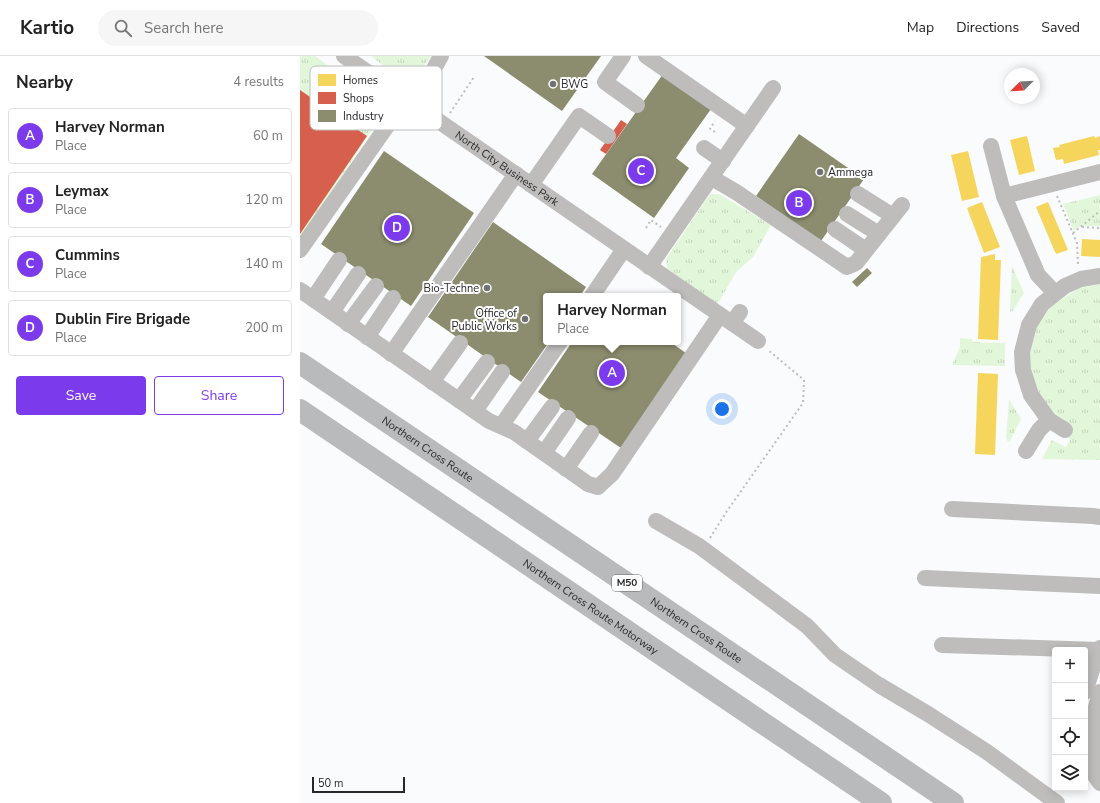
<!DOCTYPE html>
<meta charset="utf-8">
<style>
body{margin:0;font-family:"Nunito Sans",sans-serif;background:#f6f6f6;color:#222}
.controls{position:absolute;right:12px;bottom:12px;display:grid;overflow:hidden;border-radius:4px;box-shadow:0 2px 10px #0003}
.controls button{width:36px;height:36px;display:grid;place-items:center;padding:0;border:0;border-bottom:1px solid #e0e0e0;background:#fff;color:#222;font:20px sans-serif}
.compass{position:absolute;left:704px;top:12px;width:36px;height:36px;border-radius:50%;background:#fff;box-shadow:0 2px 10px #0003;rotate:246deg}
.scale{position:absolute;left:12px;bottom:10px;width:93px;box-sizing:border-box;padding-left:4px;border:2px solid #262729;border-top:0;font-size:11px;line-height:14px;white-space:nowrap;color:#262729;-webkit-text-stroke:3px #fff;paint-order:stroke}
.you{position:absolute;left:422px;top:353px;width:14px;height:14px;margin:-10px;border:3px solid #fff;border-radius:50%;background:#1a73e8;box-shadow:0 0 0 6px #1a73e833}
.badge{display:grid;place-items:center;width:26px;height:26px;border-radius:50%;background:#7c3aed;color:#fff;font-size:13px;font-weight:700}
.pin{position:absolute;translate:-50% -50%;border:2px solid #fff;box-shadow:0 1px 4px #0006}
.popup{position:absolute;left:243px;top:237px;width:138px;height:52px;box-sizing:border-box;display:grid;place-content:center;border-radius:4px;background:#fff;filter:drop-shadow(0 1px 3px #0005);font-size:13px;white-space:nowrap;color:#767676}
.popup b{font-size:15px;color:#222}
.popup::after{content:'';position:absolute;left:50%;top:100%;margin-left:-8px;border:8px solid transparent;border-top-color:#fff}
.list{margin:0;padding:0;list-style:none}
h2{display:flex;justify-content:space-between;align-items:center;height:52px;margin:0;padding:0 16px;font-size:17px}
h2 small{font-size:13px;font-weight:400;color:#767676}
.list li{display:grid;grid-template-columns:26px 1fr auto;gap:12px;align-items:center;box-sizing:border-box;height:56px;margin:0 8px 8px;padding:0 8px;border:1px solid #e0e0e0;border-radius:4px}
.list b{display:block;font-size:15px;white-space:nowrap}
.list p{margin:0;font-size:13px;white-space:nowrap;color:#767676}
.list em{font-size:13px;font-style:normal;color:#767676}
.actions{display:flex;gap:8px;padding:12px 16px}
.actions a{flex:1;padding:9px 0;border:1px solid #7c3aed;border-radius:4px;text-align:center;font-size:14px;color:#7c3aed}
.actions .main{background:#7c3aed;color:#fff}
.icon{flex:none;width:22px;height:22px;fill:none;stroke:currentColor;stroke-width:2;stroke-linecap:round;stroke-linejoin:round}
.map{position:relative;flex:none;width:800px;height:747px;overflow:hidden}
header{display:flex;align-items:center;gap:24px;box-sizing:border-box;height:56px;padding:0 20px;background:#fff;border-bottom:1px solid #e0e0e0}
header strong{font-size:19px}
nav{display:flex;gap:22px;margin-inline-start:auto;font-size:14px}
.search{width:280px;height:36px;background:#f6f6f6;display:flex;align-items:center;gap:10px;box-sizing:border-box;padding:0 14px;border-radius:22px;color:#767676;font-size:15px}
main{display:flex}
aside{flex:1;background:#fff}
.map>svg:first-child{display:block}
.grass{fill:url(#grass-tufts)}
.homes{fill:#f6d55c}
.shops{fill:#d6604d}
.industry{fill:#8c8c6e}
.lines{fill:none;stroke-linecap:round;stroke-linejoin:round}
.path{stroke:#bebebe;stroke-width:2;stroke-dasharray:2 3;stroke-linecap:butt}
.minor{stroke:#bebdbc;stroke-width:16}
.highway{stroke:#b9babb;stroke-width:22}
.poi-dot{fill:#707173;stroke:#fff;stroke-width:1.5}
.labels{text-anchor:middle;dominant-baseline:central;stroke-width:4;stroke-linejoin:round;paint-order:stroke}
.shield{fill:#fff;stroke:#676869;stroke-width:1}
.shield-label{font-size:10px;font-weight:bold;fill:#262729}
.poi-label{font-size:11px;fill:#262729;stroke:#fff;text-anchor:start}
.street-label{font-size:11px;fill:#262729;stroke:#fff}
.key{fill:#fff;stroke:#bebebf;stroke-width:1}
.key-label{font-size:11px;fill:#262729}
</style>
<header>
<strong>Kartio</strong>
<div class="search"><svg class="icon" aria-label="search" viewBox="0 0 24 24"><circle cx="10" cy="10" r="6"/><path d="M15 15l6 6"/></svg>Search here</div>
<nav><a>Map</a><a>Directions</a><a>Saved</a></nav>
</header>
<main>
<aside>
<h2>Nearby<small>4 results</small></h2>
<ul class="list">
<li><span class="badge">A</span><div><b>Harvey Norman</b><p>Place</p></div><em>60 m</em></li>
<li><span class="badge">B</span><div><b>Leymax</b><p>Place</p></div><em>120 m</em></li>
<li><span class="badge">C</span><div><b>Cummins</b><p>Place</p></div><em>140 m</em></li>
<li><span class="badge">D</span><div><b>Dublin Fire Brigade</b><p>Place</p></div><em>200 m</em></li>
</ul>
<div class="actions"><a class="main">Save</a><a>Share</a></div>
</aside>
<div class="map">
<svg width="800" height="747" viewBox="0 0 800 747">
<defs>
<pattern id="grass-tufts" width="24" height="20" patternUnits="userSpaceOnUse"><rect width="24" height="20" fill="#e2f7d9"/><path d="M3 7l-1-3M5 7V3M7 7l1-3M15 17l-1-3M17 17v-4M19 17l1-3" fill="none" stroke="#c2d4ba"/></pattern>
</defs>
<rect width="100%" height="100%" fill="#f9fbfd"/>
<g class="grass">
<path d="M 0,0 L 15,0 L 84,51 L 72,74 L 0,184 Z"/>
<path d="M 71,0 L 131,0 L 110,30 Z"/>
<path d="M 410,138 L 419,138 L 471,169 L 453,201 L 436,216 L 417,249 L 367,212 L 366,203 Z"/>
<path d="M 800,139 L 800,170 L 780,170 L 774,175 L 763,148 Z"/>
<path d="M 712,210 L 724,237 L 712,256 L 710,255 Z"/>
<path d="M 800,228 L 800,404 L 742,403 L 752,384 L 766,391 L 770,384 L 768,382 L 772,372 L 762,366 L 743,347 L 730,317 L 729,285 L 741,260 L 751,250 L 780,232 Z"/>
<path d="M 660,282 L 672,283 L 673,286 L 705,287 L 705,310 L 652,309 L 660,291 Z"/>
<path d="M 709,343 L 721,363 L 710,385 L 708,386 L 706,382 Z"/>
</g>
<g class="homes">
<path d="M 727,80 L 735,115 L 719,119 L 710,84 Z"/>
<path d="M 794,80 L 795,82 L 800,80 L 800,94 L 798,94 L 799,99 L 764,108 L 763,103 L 756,104 L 753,92 L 760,91 L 759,89 Z"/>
<path d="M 668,95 L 679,141 L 662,145 L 651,99 Z"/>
<path d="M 682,146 L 700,191 L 684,197 L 667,152 Z"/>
<path d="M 748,146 L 768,194 L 759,197 L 757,198 L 755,196 L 736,151 Z"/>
<path d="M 782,183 L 800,184 L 800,201 L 781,200 Z"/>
<path d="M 695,198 L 695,204 L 701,204 L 698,284 L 678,283 L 681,201 Z"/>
<path d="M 678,317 L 698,318 L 695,399 L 675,398 Z"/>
</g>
<g class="shops">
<path d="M 0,34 L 67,80 L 0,178 Z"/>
<path d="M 321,64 L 327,68 L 306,98 L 300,94 Z"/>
</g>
<g class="industry">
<path d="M 184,0 L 301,0 L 262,55 Z"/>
<path d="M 363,18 L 411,53 L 376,102 L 389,112 L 354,162 L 292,118 Z"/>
<path d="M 499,78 L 564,123 L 521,185 L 456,140 Z"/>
<path d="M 84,95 L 174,157 L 111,250 L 21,188 Z"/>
<path d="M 193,166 L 286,231 L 280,240 L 246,240 L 246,286 L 249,286 L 221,326 L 128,261 Z"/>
<path d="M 567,212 L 572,217 L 557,231 L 552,226 Z"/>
<path d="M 272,286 L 370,286 L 386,297 L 321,392 L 238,336 Z"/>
</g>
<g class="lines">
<g class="path">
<path d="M 150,57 L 174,21"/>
<path d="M 415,76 L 410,73 L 415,65"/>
<path d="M 757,140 L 777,187 L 778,209"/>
<path d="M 782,171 L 800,172"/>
<path d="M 346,172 L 351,164 L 361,171"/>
<path d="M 773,177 L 800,155"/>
<path d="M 410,482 L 427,455 L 503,347 L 504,324 L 468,294"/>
</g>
<g class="minor">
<path id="s1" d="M 44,0 L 458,285"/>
<path d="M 323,0 L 305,26 L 337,49"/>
<path d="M 346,0 L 447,70"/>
<path d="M 111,46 L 129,22 L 141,0"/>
<path d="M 691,90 L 704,140 L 738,219 L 755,237"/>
<path d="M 404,92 L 423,105"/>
<path d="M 412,122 L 436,136 L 547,211 L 556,207 L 602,149"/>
<path d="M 231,129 L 279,60 L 308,80"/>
<path d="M 558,138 L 593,160"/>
<path d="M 704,140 L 800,116"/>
<path d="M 547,158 L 579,178"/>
<path d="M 535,173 L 566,194"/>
<path d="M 0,194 L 106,43"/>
<path d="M 349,211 L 473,32"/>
<path d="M 0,234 L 189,365 L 214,376 L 288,428 L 298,431 L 312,418 L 420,259"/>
<path d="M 292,240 L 324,193"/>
<path d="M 13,243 L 39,204"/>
<path d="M 32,256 L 58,218"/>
<path d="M 432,267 L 440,256"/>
<path d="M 48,268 L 76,230"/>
<path d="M 67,281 L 93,242"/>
<path d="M 91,298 L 216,118"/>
<path d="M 132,326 L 160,287"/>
<path d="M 159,344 L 187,306"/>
<path d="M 175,355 L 202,316"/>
<path d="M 201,370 L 260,286"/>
<path d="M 765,374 L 749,364 L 731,339 L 723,314 L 722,296 L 729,269 L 742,248 L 765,230 L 781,223 L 800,220"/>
<path d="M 227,385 L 252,351"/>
<path d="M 726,395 L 739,374 L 749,364"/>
<path d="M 244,397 L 268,362"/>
<path d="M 266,413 L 291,377"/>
<path d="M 652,453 L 793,460 L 800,461"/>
<path d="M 356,465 L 399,490 L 507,570 L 535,599 L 579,629 L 628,658 L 687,696 L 757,747"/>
<path d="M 625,522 L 800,530"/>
<path d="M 642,589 L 799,594"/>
<path d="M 785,636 L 796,601 L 800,592"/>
<path d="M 800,636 L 793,663 L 794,691 L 800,710"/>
<path d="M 785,702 L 788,710 L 800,727"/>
</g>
<g class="highway">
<path id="s2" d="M 0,307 L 653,747"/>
<path id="s3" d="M 0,354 L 581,747"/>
</g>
</g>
<g class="poi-dot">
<circle cx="253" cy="28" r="4"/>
<circle cx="520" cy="116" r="4"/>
<circle cx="187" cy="232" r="4"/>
<circle cx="225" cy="263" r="4"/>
</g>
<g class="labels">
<rect class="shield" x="312" y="519" width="30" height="16" rx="3"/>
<g class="shield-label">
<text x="327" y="527">M50</text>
</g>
<g class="poi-label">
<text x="261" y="28">BWG</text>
<text x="528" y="116">Ammega</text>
<text x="179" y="232" text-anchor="end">Bio-Techne</text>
<text x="217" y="257" text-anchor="end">Office of<tspan x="217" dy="13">Public Works</tspan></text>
</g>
<g class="street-label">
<text stroke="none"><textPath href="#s1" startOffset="198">North City Business Park</textPath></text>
<text stroke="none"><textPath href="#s2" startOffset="154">Northern Cross Route</textPath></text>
<text stroke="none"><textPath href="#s3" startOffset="351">Northern Cross Route Motorway</textPath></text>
<text stroke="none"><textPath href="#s2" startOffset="478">Northern Cross Route</textPath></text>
</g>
</g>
<rect x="10" y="10" width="132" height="64" rx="6" class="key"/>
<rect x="18" y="18" width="18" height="12" fill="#f6d55c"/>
<rect x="18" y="36" width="18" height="12" fill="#d6604d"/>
<rect x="18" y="54" width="18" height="12" fill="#8c8c6e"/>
<g class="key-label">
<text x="43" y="28">Homes</text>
<text x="43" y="46">Shops</text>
<text x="43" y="64">Industry</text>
</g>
</svg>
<div class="controls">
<button>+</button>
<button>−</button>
<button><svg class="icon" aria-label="locate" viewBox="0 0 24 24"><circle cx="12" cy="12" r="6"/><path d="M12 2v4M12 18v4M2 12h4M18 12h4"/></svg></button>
<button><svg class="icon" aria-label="layers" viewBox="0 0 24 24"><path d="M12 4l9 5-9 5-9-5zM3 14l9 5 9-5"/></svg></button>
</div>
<svg class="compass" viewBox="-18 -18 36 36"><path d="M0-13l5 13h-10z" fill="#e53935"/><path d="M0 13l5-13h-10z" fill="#767676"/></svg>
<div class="scale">50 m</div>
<div class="you"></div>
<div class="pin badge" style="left:312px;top:317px">A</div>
<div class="popup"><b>Harvey Norman</b>Place</div>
<div class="pin badge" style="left:499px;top:147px">B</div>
<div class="pin badge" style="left:341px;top:115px">C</div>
<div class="pin badge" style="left:97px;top:172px">D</div>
</div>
</main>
